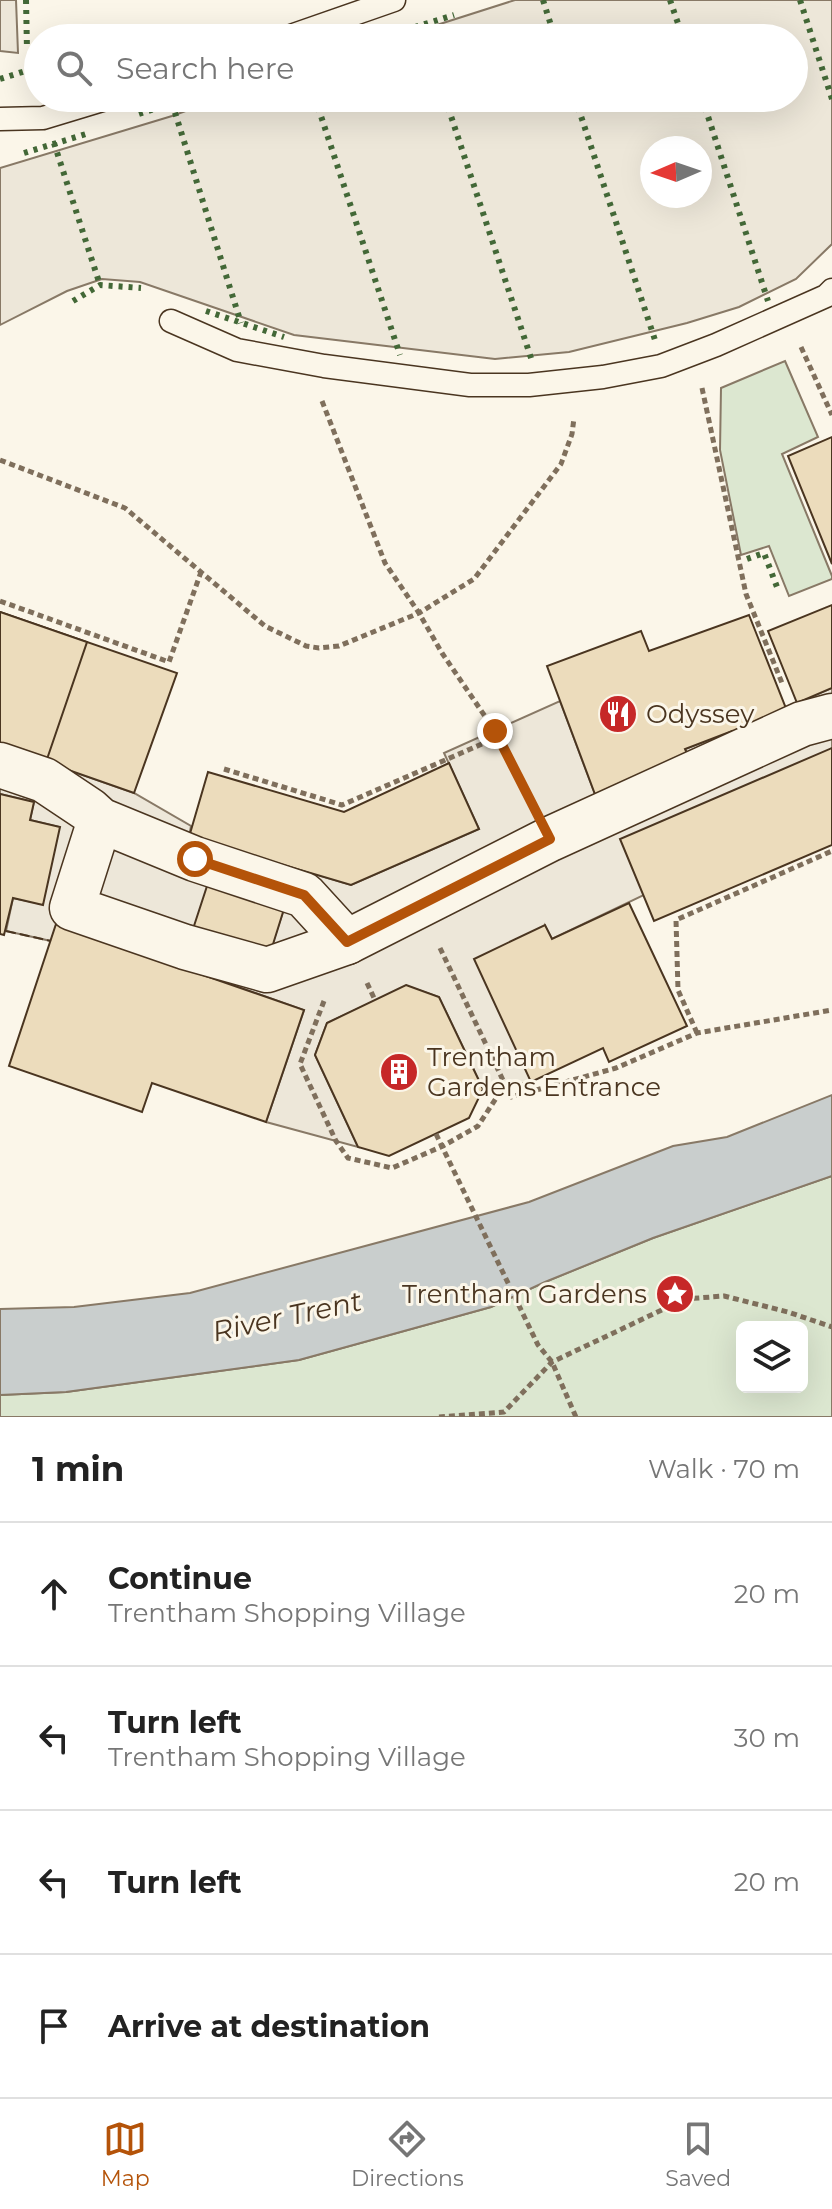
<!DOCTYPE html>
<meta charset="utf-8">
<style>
body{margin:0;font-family:Montserrat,sans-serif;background:#f2f2f2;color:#222}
.controls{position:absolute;right:24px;bottom:24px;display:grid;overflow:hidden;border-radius:12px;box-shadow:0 8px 32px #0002}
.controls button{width:72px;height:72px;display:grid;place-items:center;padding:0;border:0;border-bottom:2px solid #e0e0e0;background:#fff;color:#222;font:40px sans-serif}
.compass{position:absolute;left:640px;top:136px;width:72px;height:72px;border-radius:50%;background:#fff;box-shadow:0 8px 32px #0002;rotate:268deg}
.stop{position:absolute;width:24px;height:24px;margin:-18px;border:6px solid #b45309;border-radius:50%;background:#fff}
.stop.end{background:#b45309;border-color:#fff;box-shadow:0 2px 8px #0008}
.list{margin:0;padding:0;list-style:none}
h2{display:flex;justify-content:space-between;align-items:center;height:104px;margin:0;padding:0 32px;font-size:34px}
h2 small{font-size:26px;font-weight:400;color:#767676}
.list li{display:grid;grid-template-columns:52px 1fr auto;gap:24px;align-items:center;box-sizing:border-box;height:144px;padding:0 32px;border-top:2px solid #e0e0e0}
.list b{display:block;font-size:30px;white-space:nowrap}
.list p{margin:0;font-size:26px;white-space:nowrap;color:#767676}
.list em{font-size:26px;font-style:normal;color:#767676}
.icon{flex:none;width:44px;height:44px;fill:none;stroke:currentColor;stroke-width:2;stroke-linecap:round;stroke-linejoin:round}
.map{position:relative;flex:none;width:832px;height:1417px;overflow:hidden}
.search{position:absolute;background:#fff;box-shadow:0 8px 32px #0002;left:24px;right:24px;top:24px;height:88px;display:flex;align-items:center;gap:20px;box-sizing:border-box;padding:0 28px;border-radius:44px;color:#767676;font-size:30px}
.sheet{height:680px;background:#fff}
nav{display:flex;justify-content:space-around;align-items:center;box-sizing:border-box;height:112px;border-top:2px solid #e0e0e0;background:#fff;font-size:22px;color:#767676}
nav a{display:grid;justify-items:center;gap:4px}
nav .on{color:#b45309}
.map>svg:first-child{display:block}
.green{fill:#dce7d0;stroke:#887966;stroke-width:2;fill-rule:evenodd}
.parking{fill:#ede7d9;stroke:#887966;stroke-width:2;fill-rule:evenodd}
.water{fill:#c9cecd;stroke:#887966;stroke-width:2}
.building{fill:#ecdcbc;stroke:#4a3520;stroke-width:2}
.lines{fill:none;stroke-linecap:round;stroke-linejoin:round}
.lane-casing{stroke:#4a3520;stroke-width:25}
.street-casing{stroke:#4a3520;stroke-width:47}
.path{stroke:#7f6f5c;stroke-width:5;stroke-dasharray:6 4;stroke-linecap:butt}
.lane{stroke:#fbf6e9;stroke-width:22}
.street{stroke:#fbf6e9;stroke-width:44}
.hedge{stroke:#436837;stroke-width:6;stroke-dasharray:4 6;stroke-linecap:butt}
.fence{stroke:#4a3520;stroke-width:2;stroke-dasharray:10 4;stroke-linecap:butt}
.route{stroke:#b45309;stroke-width:10}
.labels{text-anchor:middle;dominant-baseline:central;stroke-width:6;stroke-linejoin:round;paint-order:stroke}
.poi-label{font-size:26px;fill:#4a3520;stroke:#fbf6e9;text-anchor:start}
.water-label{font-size:28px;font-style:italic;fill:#4a3520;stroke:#fbf6e9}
</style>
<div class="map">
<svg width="832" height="1417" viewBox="0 0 832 1417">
<rect width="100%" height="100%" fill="#fbf6e9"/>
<g class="green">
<path d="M 785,361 L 818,437 L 782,454 L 832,576 L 832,579 L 789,596 L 769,546 L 741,555 L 720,450 L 721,388 Z"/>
<path d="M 832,1176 L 832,1417 L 0,1417 L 0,1395 L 66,1392 L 299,1360 L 491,1307 L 545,1282 L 653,1238 ZM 742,1327 L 802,1327 L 802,1387 L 742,1387 Z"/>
</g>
<g class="parking">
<path d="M 0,0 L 16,0 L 18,53 L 0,51 Z"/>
<path d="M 515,0 L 832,0 L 832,244 L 796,279 L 739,307 L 687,323 L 569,352 L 495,359 L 294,335 L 140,282 L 102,279 L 67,291 L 0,325 L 0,168 L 172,116 L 221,98 L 794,98 L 794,38 L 396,38 ZM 700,148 L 700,196 L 652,196 L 652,148 Z"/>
<path d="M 832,688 L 832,748 L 644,895 L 552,939 L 545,926 L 531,1082 L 483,1089 L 439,997 L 407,986 L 327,1023 L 315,1055 L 358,1147 L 266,1122 L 304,1010 L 57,924 L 51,941 L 6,931 L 13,898 L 42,904 L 59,827 L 30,820 L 34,802 L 0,794 L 0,746 L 134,793 L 191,826 L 189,837 L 351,885 L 479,829 L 444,753 L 560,701 L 596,797 L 690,761 L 685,749 L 732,731 ZM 284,909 L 268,957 L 192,932 Z"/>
</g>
<path class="water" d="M 832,1095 L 832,1176 L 653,1238 L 545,1282 L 491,1307 L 299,1360 L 66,1392 L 0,1395 L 0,1309 L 74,1307 L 190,1293 L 529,1202 L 673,1146 L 727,1137 Z"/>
<g class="building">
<path d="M 832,437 L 832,564 L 788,456 Z"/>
<path d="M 832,605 L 832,688 L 797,703 L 768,631 Z"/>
<path d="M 0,612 L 177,673 L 134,793 L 0,746 Z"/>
<path d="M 0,612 L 87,642 L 46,762 L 0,746 Z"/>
<path d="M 749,615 L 789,716 L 735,739 L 732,731 L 685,749 L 691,762 L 596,797 L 547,666 L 641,631 L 649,651 Z"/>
<path d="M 832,748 L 832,845 L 654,921 L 620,839 Z"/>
<path d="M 449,763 L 479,829 L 351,885 L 189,837 L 208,772 L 344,812 Z"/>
<path d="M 0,794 L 34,802 L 30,820 L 60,827 L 43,905 L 13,898 L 4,935 L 0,934 Z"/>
<path d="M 208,883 L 284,909 L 269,957 L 192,932 Z"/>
<path d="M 629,903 L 687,1026 L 609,1062 L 603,1048 L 531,1082 L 474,959 L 545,925 L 552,939 Z"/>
<path d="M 56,924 L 304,1010 L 266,1122 L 152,1083 L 142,1112 L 9,1066 Z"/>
<path d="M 406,985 L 439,997 L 483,1089 L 469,1118 L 389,1156 L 358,1147 L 315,1055 L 327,1023 Z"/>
</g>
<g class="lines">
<g class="lane-casing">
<g id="lane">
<path d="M 285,38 L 394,0"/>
<path d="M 0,119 L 43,118 L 109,98"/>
<path d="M 171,321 L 237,350 L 324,366 L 470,385 L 529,385 L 603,377 L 661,366 L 716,345 L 826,296 L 832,290"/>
</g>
</g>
<g class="street-casing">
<g id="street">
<path d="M 0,765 L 44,780 L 89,810 L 100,820 L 195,859 L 304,895 L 347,942 L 550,839 L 802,724 L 832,716"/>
<path d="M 100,820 L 72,908 L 185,947 L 267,970 L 347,942"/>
</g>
</g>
<g class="path">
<path d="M 801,347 L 832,415"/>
<path d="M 702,388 L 746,594 L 782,683"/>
<path d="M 322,401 L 385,563 L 419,613 L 442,653 L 495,731 L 529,798"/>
<path d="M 0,460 L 125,508 L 265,626 L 306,646 L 319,648 L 339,646 L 419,613 L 474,579 L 561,464 L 572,434 L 574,418"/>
<path d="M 0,601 L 169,662 L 201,572"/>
<path d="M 224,769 L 342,805 L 498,737"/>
<path d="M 440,948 L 511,1097 L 616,1068 L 697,1033 L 832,1010"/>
<path d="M 367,983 L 375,1000"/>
<path d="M 324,1001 L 300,1064 L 336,1141 L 348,1158 L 392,1168 L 443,1146 L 478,1126 L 504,1086"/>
<path d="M 697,1033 L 678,990 L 676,920 L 832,851"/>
<path d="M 436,1134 L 538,1345 L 552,1362 L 576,1417"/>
<path d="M 439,1417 L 504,1412 L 552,1362 L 685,1299 L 724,1296 L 788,1312 L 832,1327"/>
</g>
<use href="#lane" class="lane"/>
<use href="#street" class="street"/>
<g class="hedge">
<path d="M 26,0 L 27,50"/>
<path d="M 543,0 L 555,38"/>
<path d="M 670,0 L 683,38"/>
<path d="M 800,0 L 832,99"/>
<path d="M 421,25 L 425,38"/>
<path d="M 386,36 L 454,15"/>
<path d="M 0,79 L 38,67"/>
<path d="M 315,98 L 400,355"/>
<path d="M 445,98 L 532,361"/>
<path d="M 575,98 L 655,340"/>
<path d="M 702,98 L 768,301"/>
<path d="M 172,103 L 241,323"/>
<path d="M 139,114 L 188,98"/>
<path d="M 54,143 L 100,285"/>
<path d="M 24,153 L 86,134"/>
<path d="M 73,301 L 100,285 L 141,288"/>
<path d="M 206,311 L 284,337"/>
<path d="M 747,559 L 764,553 L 777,587"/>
</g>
<path class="fence" d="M 6,931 L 51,941"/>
</g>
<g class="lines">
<path class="route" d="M 195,859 L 304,895 L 347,942 L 550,839 L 495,731"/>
</g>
<defs>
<g id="restaurant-disc" transform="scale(2)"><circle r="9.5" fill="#c62828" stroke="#fbf6e9"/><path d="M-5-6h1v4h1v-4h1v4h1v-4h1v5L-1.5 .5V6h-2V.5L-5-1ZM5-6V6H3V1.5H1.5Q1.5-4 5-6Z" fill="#fff"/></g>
<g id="building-disc" transform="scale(2)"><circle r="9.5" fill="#c62828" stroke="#fbf6e9"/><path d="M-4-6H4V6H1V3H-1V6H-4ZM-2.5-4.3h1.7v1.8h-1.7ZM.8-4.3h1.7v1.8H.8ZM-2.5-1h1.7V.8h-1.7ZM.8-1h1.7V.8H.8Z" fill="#fff"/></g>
<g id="sight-disc" transform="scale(2)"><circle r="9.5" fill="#c62828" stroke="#fbf6e9"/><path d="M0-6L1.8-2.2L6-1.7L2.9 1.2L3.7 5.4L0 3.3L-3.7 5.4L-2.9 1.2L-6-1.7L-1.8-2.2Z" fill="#fff"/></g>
</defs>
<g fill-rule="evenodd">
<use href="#restaurant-disc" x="618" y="714"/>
<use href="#building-disc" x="399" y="1072"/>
<use href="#sight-disc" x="675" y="1294"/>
</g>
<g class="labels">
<g class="poi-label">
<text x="646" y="714">Odyssey</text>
<text x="427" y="1057">Trentham<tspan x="427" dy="30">Gardens Entrance</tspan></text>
<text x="647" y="1294" text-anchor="end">Trentham Gardens</text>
</g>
<g class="water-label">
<text transform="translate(287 1316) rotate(-12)">River Trent</text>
</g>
</g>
</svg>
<div class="controls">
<button><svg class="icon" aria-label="layers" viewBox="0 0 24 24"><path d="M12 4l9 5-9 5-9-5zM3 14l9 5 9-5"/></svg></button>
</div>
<svg class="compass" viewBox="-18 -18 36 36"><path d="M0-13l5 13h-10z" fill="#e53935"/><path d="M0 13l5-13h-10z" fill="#767676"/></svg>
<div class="stop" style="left:195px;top:859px"></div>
<div class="stop end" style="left:495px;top:731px"></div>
<div class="search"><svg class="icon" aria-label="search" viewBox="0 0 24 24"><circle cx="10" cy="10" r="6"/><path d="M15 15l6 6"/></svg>Search here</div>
</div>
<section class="sheet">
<h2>1 min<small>Walk · 70 m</small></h2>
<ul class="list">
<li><svg class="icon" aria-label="ahead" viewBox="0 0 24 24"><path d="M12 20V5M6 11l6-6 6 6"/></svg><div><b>Continue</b><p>Trentham Shopping Village</p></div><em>20 m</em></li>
<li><svg class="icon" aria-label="left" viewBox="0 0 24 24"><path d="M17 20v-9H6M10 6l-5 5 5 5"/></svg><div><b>Turn left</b><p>Trentham Shopping Village</p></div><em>30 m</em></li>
<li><svg class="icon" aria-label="left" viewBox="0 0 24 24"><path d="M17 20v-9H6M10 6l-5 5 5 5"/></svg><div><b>Turn left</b></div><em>20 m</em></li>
<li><svg class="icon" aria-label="arrive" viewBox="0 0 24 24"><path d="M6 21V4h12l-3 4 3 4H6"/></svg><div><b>Arrive at destination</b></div></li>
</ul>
</section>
<nav>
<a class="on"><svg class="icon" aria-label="map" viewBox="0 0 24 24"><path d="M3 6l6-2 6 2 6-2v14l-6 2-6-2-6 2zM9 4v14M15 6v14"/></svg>Map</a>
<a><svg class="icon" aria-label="directions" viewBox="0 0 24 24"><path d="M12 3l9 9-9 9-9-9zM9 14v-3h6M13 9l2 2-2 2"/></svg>Directions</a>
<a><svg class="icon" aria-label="saved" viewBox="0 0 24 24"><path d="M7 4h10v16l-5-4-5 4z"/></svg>Saved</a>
</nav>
